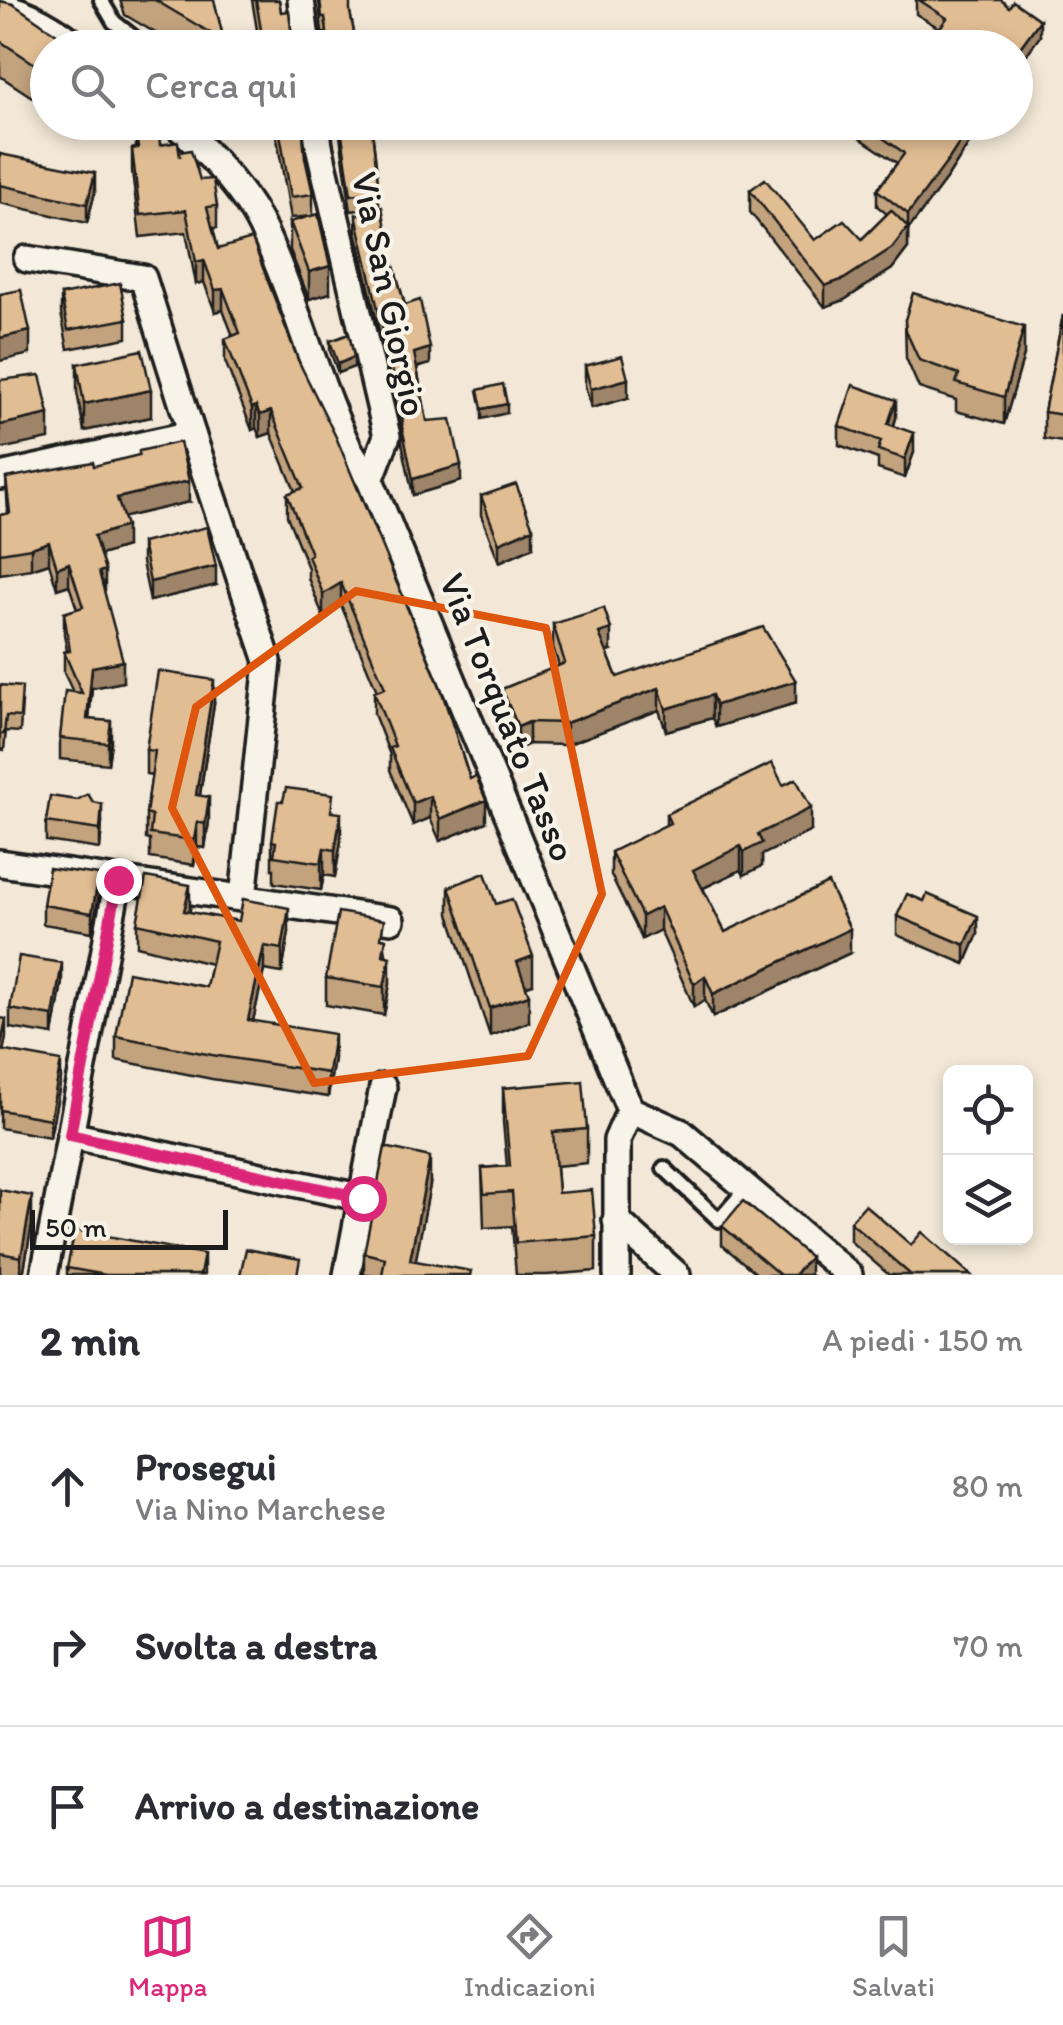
<!DOCTYPE html>
<html lang="it">
<meta charset="utf-8">
<style>
body{margin:0;font-family:Itim,sans-serif;background:#f7f7f7;color:#2b2b33}
.controls{position:absolute;right:30px;bottom:30px;display:grid;overflow:hidden;border-radius:15px;box-shadow:0 5px 15px #0003}
.controls button{width:90px;height:90px;display:grid;place-items:center;padding:0;border:0;border-bottom:2px solid #e1e1e2;background:#fff;color:#2b2b33;font:50px sans-serif}
.scale{position:absolute;left:30px;bottom:25px;width:198px;box-sizing:border-box;padding-left:10px;border:5px solid #1c1c1c;border-top:0;font-size:28px;line-height:35px;white-space:nowrap;color:#1c1c1c;-webkit-text-stroke:8px #f7f3e8;paint-order:stroke}
.stop{position:absolute;width:30px;height:30px;margin:-22px;border:8px solid #db2777;border-radius:50%;background:#fff}
.stop.end{background:#db2777;border-color:#fff;box-shadow:0 2px 10px #0008}
.list{margin:0;padding:0;list-style:none}
h2{display:flex;justify-content:space-between;align-items:center;height:130px;margin:0;padding:0 40px;font-size:42px}
h2 small{font-size:32px;font-weight:400;color:#7c7c81}
.list li{display:grid;grid-template-columns:65px 1fr auto;gap:30px;align-items:center;box-sizing:border-box;height:160px;padding:0 40px;border-top:2px solid #e1e1e2}
.list b{display:block;font-size:38px;white-space:nowrap}
.list p{margin:0;font-size:32px;white-space:nowrap;color:#7c7c81}
.list em{font-size:32px;font-style:normal;color:#7c7c81}
.icon{flex:none;width:55px;height:55px;fill:none;stroke:currentColor;stroke-width:2;stroke-linecap:round;stroke-linejoin:round}
.map{position:relative;flex:none;width:1063px;height:1275px;overflow:hidden}
.search{position:absolute;background:#fff;box-shadow:0 5px 15px #0003;left:30px;right:30px;top:30px;height:110px;display:flex;align-items:center;gap:25px;box-sizing:border-box;padding:0 35px;border-radius:55px;color:#7c7c81;font-size:38px}
.sheet{height:610px;background:#fff}
nav{display:flex;justify-content:space-around;align-items:center;box-sizing:border-box;height:140px;border-top:2px solid #e1e1e2;background:#fff;font-size:28px;color:#7c7c81}
nav a{display:grid;justify-items:center;gap:5px}
nav .on{color:#db2777}
.map>svg:first-child{display:block}
.lines{fill:none;stroke-linecap:round;stroke-linejoin:round}
.lane-casing{stroke:#1c1c1c;stroke-width:20}
.street-casing{stroke:#1c1c1c;stroke-width:32}
.lane{stroke:#f7f3e8;stroke-width:12}
.street{stroke:#f7f3e8;stroke-width:25}
.wall{fill:#c2a37e;stroke:#1c1c1c;stroke-width:2.5}
.shaded-wall{fill:#9e8467;stroke:#1c1c1c;stroke-width:2.5}
.building{fill:#e1bd93;stroke:#1c1c1c;stroke-width:2.5}
.route{stroke:#db2777;stroke-width:12}
.marked{fill:none;stroke:#de560d;stroke-width:8;stroke-linejoin:round}
.labels{text-anchor:middle;dominant-baseline:central;stroke-width:8;stroke-linejoin:round;paint-order:stroke}
.street-label{font-size:38px;fill:#1c1c1c;stroke:#f7f3e8}
</style>
<div class="map">
<svg width="1063" height="1275" viewBox="0 0 1063 1275">
<rect width="100%" height="100%" fill="#f3e8d7"/>
<filter id="ink" filterUnits="userSpaceOnUse"><feTurbulence type="fractalNoise" baseFrequency=".01" numOctaves="2"/><feDisplacementMap in="SourceGraphic" scale="20" xChannelSelector="R" yChannelSelector="G"/><feConvolveMatrix kernelMatrix="1 2 1 2 8 2 1 2 1" color-interpolation-filters="sRGB"/></filter>
<g filter="url(#ink)">
<g class="lines">
<g class="lane-casing">
<g id="lane">
<path d="M 101,0 L 114,22 L 147,48"/>
<path d="M 664,1168 L 719,1220 L 747,1188"/>
</g>
</g>
<g class="street-casing">
<g id="street">
<path d="M 301,0 L 307,48"/>
<path d="M 0,6 C 27,11 58,30 80,48"/>
<path d="M 173,122 C 206,149 248,194 265,234 C 296,301 314,374 345,441 C 351,455 361,467 370,480 L 630,1110 L 682,1133 L 849,1275"/>
<path d="M 316,122 L 319,146 L 387,436 L 370,480"/>
<path d="M 27,259 L 143,278 L 192,434"/>
<path d="M 0,476 L 192,434 L 268,661 L 243,898"/>
<path d="M 0,863 L 391,920"/>
<path d="M 70,1135 L 363,1198"/>
<path d="M 616,1220 L 677,1275"/>
<path d="M 44,1275 L 118,880"/>
<path d="M 347,1275 L 383,1087"/>
<path d="M 617,1275 L 617,1140 L 630,1110"/>
</g>
</g>
<use href="#lane" class="lane"/>
<use href="#street" class="street"/>
</g>
<g class="wall">
<path d="M 120,0 L 214,0 L 224,41 L 224,48 L 181,48 L 125,15 Z"/>
<path d="M 252,0 L 279,0 L 281,12 L 291,29 L 297,48 L 260,48 Z"/>
<path d="M 319,0 L 350,12 L 357,48 L 327,48 L 325,33 L 322,33 Z"/>
<path d="M 916,0 L 1001,0 L 1040,36 L 1016,69 L 1016,48 L 928,48 L 928,44 L 939,28 L 916,14 Z"/>
<path d="M 0,1 L 64,48 L 41,103 L 0,76 Z"/>
<path d="M 274,122 L 302,122 L 305,158 L 313,194 L 313,216 L 291,218 Z"/>
<path d="M 338,122 L 371,122 L 379,191 L 379,207 L 351,211 Z"/>
<path d="M 860,122 L 918,128 L 977,126 L 977,131 L 947,178 L 908,230 L 908,248 L 892,269 L 844,300 L 825,307 L 750,212 L 750,190 L 815,240 L 862,239 L 887,214 L 877,206 L 877,190 L 897,163 L 860,138 Z"/>
<path d="M 136,135 L 160,145 L 180,157 L 200,180 L 217,206 L 217,228 L 213,228 L 218,249 L 298,360 L 470,779 L 486,822 L 440,841 L 430,818 L 413,825 L 390,770 L 390,755 L 374,714 L 374,692 L 377,691 L 341,605 L 323,616 L 308,578 L 308,568 L 287,516 L 287,494 L 295,491 L 271,433 L 260,437 L 256,428 L 252,430 L 225,361 L 225,339 L 233,336 L 223,310 L 215,312 L 204,282 L 196,284 L 186,232 L 140,237 L 132,171 L 132,149 L 136,148 Z"/>
<path d="M 0,154 L 95,192 L 87,223 L 0,203 Z"/>
<path d="M 356,215 L 392,259 L 405,305 L 430,364 L 417,368 L 427,421 L 461,481 L 413,495 L 402,443 L 402,428 L 356,231 Z"/>
<path d="M 290,222 L 330,293 L 309,299 L 290,250 Z"/>
<path d="M 61,295 L 127,319 L 127,338 L 68,349 L 61,313 Z"/>
<path d="M 1063,315 L 1063,442 L 1044,439 L 1044,412 Z"/>
<path d="M 905,320 L 1024,355 L 1004,424 L 956,411 L 956,400 L 919,388 L 906,358 Z"/>
<path d="M 330,341 L 354,367 L 338,373 L 330,351 Z"/>
<path d="M 77,364 L 151,417 L 84,431 L 77,392 Z"/>
<path d="M 585,366 L 628,398 L 591,408 L 585,385 Z"/>
<path d="M 896,418 L 894,426 L 914,452 L 905,478 L 878,469 L 878,459 L 839,445 L 839,426 Z"/>
<path d="M 94,466 L 189,502 L 123,517 L 126,547 L 100,555 L 104,591 L 123,682 L 92,688 L 89,719 L 111,742 L 108,764 L 60,759 L 60,738 L 73,692 L 64,673 L 64,652 L 67,651 L 64,634 L 64,613 L 77,609 L 69,585 L 57,589 L 49,563 L 31,569 L 0,574 L 0,515 L 8,514 L 6,478 Z"/>
<path d="M 481,496 L 533,547 L 499,562 L 481,515 Z"/>
<path d="M 142,543 L 216,585 L 150,601 L 142,562 Z"/>
<path d="M 553,624 L 611,651 L 607,652 L 617,677 L 796,703 L 716,727 L 712,718 L 666,731 L 659,710 L 566,745 L 529,744 L 518,749 L 502,712 L 502,689 L 559,666 L 553,647 Z"/>
<path d="M 0,685 L 22,702 L 20,732 L 6,731 L 4,750 L 0,749 Z"/>
<path d="M 214,704 L 200,795 L 209,821 L 205,848 L 197,847 L 194,865 L 150,858 L 150,840 L 146,839 L 146,814 L 152,775 L 146,774 L 146,750 Z"/>
<path d="M 783,785 L 811,831 L 762,855 L 762,866 L 744,875 L 741,870 L 703,888 L 725,932 L 850,953 L 713,1017 L 705,1000 L 694,1007 L 660,930 L 642,939 L 611,875 L 611,852 L 666,825 L 666,814 Z"/>
<path d="M 333,812 L 341,841 L 335,877 L 324,875 L 321,890 L 274,883 L 274,869 L 272,869 L 272,841 Z"/>
<path d="M 46,822 L 102,822 L 100,849 L 46,841 Z"/>
<path d="M 449,887 L 496,904 L 533,984 L 526,986 L 529,1022 L 490,1036 L 449,914 Z"/>
<path d="M 99,894 L 92,932 L 43,924 L 43,905 Z"/>
<path d="M 190,909 L 189,912 L 289,932 L 282,973 L 264,970 L 253,1021 L 334,1058 L 328,1097 L 212,1079 L 116,1060 L 116,1036 L 206,987 L 211,964 L 137,946 L 137,923 Z"/>
<path d="M 897,916 L 978,934 L 965,964 L 897,935 Z"/>
<path d="M 384,939 L 390,984 L 384,1015 L 326,1005 L 326,978 Z"/>
<path d="M 62,982 L 53,1035 L 10,1028 L 10,1009 Z"/>
<path d="M 0,1018 L 6,1037 L 3,1051 L 61,1079 L 50,1137 L 0,1128 Z"/>
<path d="M 503,1088 L 587,1129 L 587,1163 L 556,1166 L 558,1193 L 596,1236 L 596,1271 L 547,1275 L 516,1275 L 512,1226 L 484,1228 L 482,1168 L 507,1166 L 503,1122 Z"/>
<path d="M 430,1185 L 415,1261 L 471,1275 L 364,1275 L 364,1253 Z"/>
<path d="M 0,1190 L 32,1224 L 23,1275 L 0,1275 Z"/>
<path d="M 850,1222 L 911,1245 L 971,1275 L 889,1275 L 850,1241 Z"/>
<path d="M 722,1226 L 810,1275 L 758,1275 L 722,1245 Z"/>
<path d="M 67,1268 L 204,1275 L 67,1275 Z"/>
</g>
<g class="shaded-wall">
<path d="M 1040,20 L 1040,36 L 1016,69 L 1016,53 Z"/>
<path d="M 48,60 L 48,95 L 41,103 L 41,68 Z"/>
<path d="M 973,122 L 980,122 L 977,126 L 977,131 L 947,178 L 908,230 L 908,214 Z"/>
<path d="M 95,173 L 95,192 L 87,223 L 87,204 Z"/>
<path d="M 908,227 L 908,248 L 892,269 L 844,300 L 825,307 L 825,286 Z"/>
<path d="M 204,260 L 204,282 L 196,284 L 196,262 Z"/>
<path d="M 330,266 L 330,293 L 309,299 L 309,272 Z"/>
<path d="M 223,289 L 223,310 L 215,312 L 215,290 Z"/>
<path d="M 1024,327 L 1024,355 L 1004,424 L 1004,397 Z"/>
<path d="M 30,331 L 30,354 L 0,361 L 0,338 Z"/>
<path d="M 430,348 L 430,364 L 414,368 L 414,353 Z"/>
<path d="M 354,357 L 354,367 L 338,373 L 338,364 Z"/>
<path d="M 628,379 L 628,398 L 591,408 L 591,389 Z"/>
<path d="M 151,390 L 151,417 L 84,431 L 84,404 Z"/>
<path d="M 896,400 L 896,418 L 888,442 L 888,424 Z"/>
<path d="M 507,404 L 507,413 L 482,419 L 482,409 Z"/>
<path d="M 256,406 L 256,428 L 252,430 L 252,408 Z"/>
<path d="M 271,411 L 271,433 L 260,437 L 260,415 Z"/>
<path d="M 49,414 L 49,439 L 0,449 L 0,425 Z"/>
<path d="M 914,433 L 914,452 L 905,478 L 905,459 Z"/>
<path d="M 461,465 L 461,481 L 413,495 L 413,479 Z"/>
<path d="M 189,481 L 189,502 L 117,519 L 117,498 Z"/>
<path d="M 126,526 L 126,547 L 94,557 L 94,536 Z"/>
<path d="M 533,528 L 533,547 L 499,562 L 499,543 Z"/>
<path d="M 49,542 L 49,563 L 31,569 L 31,548 Z"/>
<path d="M 69,563 L 69,585 L 57,589 L 57,568 Z"/>
<path d="M 216,566 L 216,585 L 150,601 L 150,582 Z"/>
<path d="M 105,570 L 105,591 L 99,572 Z"/>
<path d="M 341,583 L 341,605 L 323,616 L 323,594 Z"/>
<path d="M 611,629 L 611,651 L 599,655 L 599,633 Z"/>
<path d="M 123,661 L 123,682 L 92,688 L 87,740 L 87,719 L 92,667 Z"/>
<path d="M 214,680 L 214,704 L 196,819 L 196,795 Z"/>
<path d="M 796,681 L 796,703 L 716,727 L 716,705 Z"/>
<path d="M 659,688 L 659,710 L 566,745 L 566,723 Z"/>
<path d="M 712,695 L 712,718 L 666,731 L 666,709 Z"/>
<path d="M 111,721 L 111,742 L 108,764 L 108,743 Z"/>
<path d="M 529,722 L 529,744 L 518,749 L 518,727 Z"/>
<path d="M 430,796 L 430,818 L 413,825 L 413,803 Z"/>
<path d="M 209,797 L 209,821 L 205,848 L 205,824 Z"/>
<path d="M 486,800 L 486,822 L 440,841 L 440,819 Z"/>
<path d="M 102,804 L 102,822 L 100,849 L 100,830 Z"/>
<path d="M 811,808 L 811,831 L 762,855 L 762,866 L 744,875 L 744,852 L 758,834 Z"/>
<path d="M 341,813 L 341,841 L 335,877 L 335,850 Z"/>
<path d="M 197,822 L 197,847 L 194,865 L 194,840 Z"/>
<path d="M 741,846 L 741,870 L 693,893 L 693,870 Z"/>
<path d="M 324,848 L 324,875 L 321,890 L 321,863 Z"/>
<path d="M 99,875 L 99,894 L 92,932 L 92,913 Z"/>
<path d="M 190,885 L 190,909 L 184,935 L 184,911 Z"/>
<path d="M 660,907 L 660,930 L 642,939 L 642,916 Z"/>
<path d="M 289,908 L 289,932 L 282,973 L 282,949 Z"/>
<path d="M 978,916 L 978,934 L 965,964 L 965,945 Z"/>
<path d="M 850,929 L 850,953 L 713,1017 L 713,994 Z"/>
<path d="M 264,946 L 264,970 L 248,1044 L 248,1020 Z"/>
<path d="M 533,956 L 533,984 L 517,989 L 517,962 Z"/>
<path d="M 390,957 L 390,984 L 384,1015 L 384,987 Z"/>
<path d="M 62,963 L 62,982 L 53,1035 L 53,1016 Z"/>
<path d="M 705,976 L 705,1000 L 694,1007 L 694,984 Z"/>
<path d="M 529,995 L 529,1022 L 490,1036 L 490,1008 Z"/>
<path d="M 6,1019 L 6,1037 L 0,1067 L 0,1049 Z"/>
<path d="M 334,1034 L 334,1058 L 328,1097 L 328,1073 Z"/>
<path d="M 61,1061 L 61,1079 L 50,1137 L 50,1119 Z"/>
<path d="M 430,1157 L 430,1185 L 413,1275 L 410,1260 Z"/>
<path d="M 32,1196 L 32,1224 L 23,1275 L 21,1275 L 21,1257 Z"/>
<path d="M 204,1254 L 204,1275 L 200,1275 Z"/>
<path d="M 810,1257 L 810,1275 L 794,1275 Z"/>
</g>
<g class="building">
<path d="M 155,0 L 214,0 L 224,41 Z"/>
<path d="M 256,0 L 279,0 L 281,12 L 289,11 L 291,29 L 296,38 L 297,48 L 264,48 Z"/>
<path d="M 320,0 L 350,0 L 350,12 L 357,48 L 329,48 L 325,17 L 322,17 Z"/>
<path d="M 919,0 L 1001,0 L 1009,7 L 1013,1 L 1040,20 L 1016,53 L 1016,48 L 933,48 L 928,44 L 947,18 Z"/>
<path d="M 0,1 L 13,4 L 64,39 L 57,48 L 48,48 L 48,60 L 41,68 L 0,41 Z"/>
<path d="M 278,122 L 302,122 L 305,158 L 313,194 L 291,197 Z"/>
<path d="M 340,122 L 371,122 L 379,191 L 351,195 Z"/>
<path d="M 860,122 L 909,122 L 918,128 L 922,122 L 973,122 L 947,162 L 908,214 L 877,190 L 904,154 L 903,152 Z"/>
<path d="M 159,132 L 160,145 L 178,142 L 180,157 L 180,152 L 191,150 L 200,180 L 213,179 L 217,206 L 207,207 L 218,249 L 252,239 L 298,360 L 336,437 L 441,689 L 470,779 L 476,776 L 486,800 L 440,819 L 430,796 L 413,803 L 390,748 L 395,746 L 374,692 L 385,688 L 341,583 L 323,594 L 308,556 L 311,554 L 287,494 L 303,488 L 271,411 L 260,415 L 256,406 L 252,408 L 225,339 L 240,333 L 223,289 L 215,290 L 204,260 L 196,262 L 186,210 L 140,215 L 132,149 L 138,148 L 136,135 Z"/>
<path d="M 0,154 L 95,173 L 87,204 L 0,185 Z"/>
<path d="M 765,179 L 815,240 L 844,220 L 862,239 L 891,210 L 908,227 L 892,248 L 844,279 L 825,286 L 750,190 Z"/>
<path d="M 382,207 L 392,259 L 405,305 L 420,300 L 430,348 L 414,353 L 427,421 L 451,419 L 461,465 L 413,479 L 402,427 L 403,416 L 356,215 Z"/>
<path d="M 318,214 L 330,266 L 309,272 L 290,222 Z"/>
<path d="M 120,283 L 127,319 L 68,330 L 61,295 Z"/>
<path d="M 21,290 L 30,331 L 0,338 L 0,294 Z"/>
<path d="M 913,293 L 1024,327 L 1004,397 L 956,383 L 959,374 L 919,360 L 906,331 L 905,320 Z"/>
<path d="M 1063,315 L 1063,415 L 1044,412 Z"/>
<path d="M 349,334 L 354,357 L 338,364 L 330,341 Z"/>
<path d="M 142,350 L 151,390 L 84,404 L 77,364 Z"/>
<path d="M 622,356 L 628,379 L 591,389 L 585,366 Z"/>
<path d="M 40,375 L 49,414 L 0,425 L 0,380 Z"/>
<path d="M 503,384 L 507,404 L 482,409 L 478,390 Z"/>
<path d="M 853,385 L 896,400 L 888,424 L 914,433 L 905,459 L 878,450 L 881,441 L 839,426 Z"/>
<path d="M 180,442 L 189,481 L 117,498 L 126,526 L 94,536 L 105,570 L 99,572 L 123,661 L 92,667 L 87,719 L 111,721 L 108,743 L 60,738 L 65,691 L 82,693 L 64,652 L 70,651 L 64,613 L 83,607 L 69,563 L 57,568 L 49,542 L 31,548 L 0,553 L 0,515 L 10,513 L 6,478 L 93,462 L 94,466 L 139,455 L 139,451 Z"/>
<path d="M 516,484 L 533,528 L 499,543 L 481,496 Z"/>
<path d="M 207,527 L 216,566 L 150,582 L 142,543 Z"/>
<path d="M 604,608 L 611,629 L 599,633 L 617,677 L 763,627 L 796,681 L 716,705 L 712,695 L 666,709 L 659,688 L 566,723 L 529,722 L 518,727 L 502,689 L 565,663 L 553,624 Z"/>
<path d="M 158,671 L 214,680 L 196,795 L 209,797 L 205,824 L 197,822 L 194,840 L 150,834 L 152,816 L 146,814 L 155,751 L 146,750 Z"/>
<path d="M 0,685 L 22,687 L 20,717 L 6,716 L 4,734 L 0,734 Z"/>
<path d="M 772,763 L 783,785 L 796,779 L 811,808 L 758,834 L 762,843 L 744,852 L 741,846 L 693,870 L 725,932 L 828,883 L 850,929 L 713,994 L 705,976 L 694,984 L 660,907 L 642,916 L 611,852 L 670,823 L 666,814 Z"/>
<path d="M 286,788 L 333,794 L 331,812 L 341,813 L 335,850 L 324,848 L 321,863 L 274,856 L 276,842 L 272,841 L 278,801 L 283,801 Z"/>
<path d="M 88,794 L 93,802 L 102,804 L 100,830 L 46,822 L 50,796 L 77,800 Z"/>
<path d="M 49,868 L 99,875 L 92,913 L 43,905 Z"/>
<path d="M 485,873 L 496,904 L 512,899 L 533,956 L 517,962 L 529,995 L 490,1008 L 449,887 Z"/>
<path d="M 146,877 L 190,885 L 184,911 L 239,921 L 243,899 L 289,908 L 282,949 L 264,946 L 248,1020 L 334,1034 L 328,1073 L 212,1055 L 116,1036 L 128,972 L 206,987 L 216,941 L 137,923 Z"/>
<path d="M 907,894 L 924,901 L 927,894 L 978,916 L 965,945 L 897,916 Z"/>
<path d="M 338,912 L 384,920 L 381,938 L 386,939 L 383,955 L 390,957 L 384,987 L 326,978 Z"/>
<path d="M 19,956 L 62,963 L 53,1016 L 10,1009 Z"/>
<path d="M 0,1018 L 6,1019 L 0,1049 Z"/>
<path d="M 0,1050 L 61,1061 L 50,1119 L 0,1110 Z"/>
<path d="M 583,1081 L 587,1129 L 553,1132 L 558,1193 L 592,1190 L 596,1236 L 516,1243 L 512,1192 L 484,1194 L 482,1168 L 510,1166 L 503,1088 Z"/>
<path d="M 385,1147 L 430,1157 L 410,1260 L 471,1271 L 470,1275 L 382,1275 L 385,1258 L 364,1253 Z"/>
<path d="M 0,1190 L 32,1196 L 21,1257 L 0,1253 Z"/>
<path d="M 743,1201 L 810,1257 L 794,1275 L 780,1275 L 722,1226 Z"/>
<path d="M 865,1205 L 911,1245 L 922,1232 L 971,1275 L 911,1275 L 850,1222 Z"/>
<path d="M 75,1230 L 204,1254 L 200,1275 L 106,1275 L 67,1268 Z"/>
<path d="M 246,1249 L 300,1259 L 297,1275 L 240,1275 Z"/>
</g>
</g>
<g class="lines" filter="url(#ink)">
<path class="route" d="M 118,880 L 70,1135 L 363,1198"/>
</g>
<path class="marked" d="M 356,591 L 546,628 L 602,894 L 528,1056 L 314,1083 L 172,808 L 196,707 Z"/>
<g class="labels">
<g class="street-label">
<text transform="translate(390 294) rotate(78)">Via San Giorgio</text>
<text transform="translate(508 717) rotate(68)">Via Torquato Tasso</text>
</g>
</g>
</svg>
<div class="controls">
<button><svg class="icon" aria-label="locate" viewBox="0 0 24 24"><circle cx="12" cy="12" r="6"/><path d="M12 2v4M12 18v4M2 12h4M18 12h4"/></svg></button>
<button><svg class="icon" aria-label="layers" viewBox="0 0 24 24"><path d="M12 4l9 5-9 5-9-5zM3 14l9 5 9-5"/></svg></button>
</div>
<div class="scale">50 m</div>
<div class="stop" style="left:363px;top:1198px"></div>
<div class="stop end" style="left:118px;top:880px"></div>
<div class="search"><svg class="icon" aria-label="search" viewBox="0 0 24 24"><circle cx="10" cy="10" r="6"/><path d="M15 15l6 6"/></svg>Cerca qui</div>
</div>
<section class="sheet">
<h2>2 min<small>A piedi · 150 m</small></h2>
<ul class="list">
<li><svg class="icon" aria-label="ahead" viewBox="0 0 24 24"><path d="M12 20V5M6 11l6-6 6 6"/></svg><div><b>Prosegui</b><p>Via Nino Marchese</p></div><em>80 m</em></li>
<li><svg class="icon" aria-label="right" viewBox="0 0 24 24"><path d="M7 20v-9h11M14 6l5 5-5 5"/></svg><div><b>Svolta a destra</b></div><em>70 m</em></li>
<li><svg class="icon" aria-label="arrive" viewBox="0 0 24 24"><path d="M6 21V4h12l-3 4 3 4H6"/></svg><div><b>Arrivo a destinazione</b></div></li>
</ul>
</section>
<nav>
<a class="on"><svg class="icon" aria-label="map" viewBox="0 0 24 24"><path d="M3 6l6-2 6 2 6-2v14l-6 2-6-2-6 2zM9 4v14M15 6v14"/></svg>Mappa</a>
<a><svg class="icon" aria-label="directions" viewBox="0 0 24 24"><path d="M12 3l9 9-9 9-9-9zM9 14v-3h6M13 9l2 2-2 2"/></svg>Indicazioni</a>
<a><svg class="icon" aria-label="saved" viewBox="0 0 24 24"><path d="M7 4h10v16l-5-4-5 4z"/></svg>Salvati</a>
</nav>
